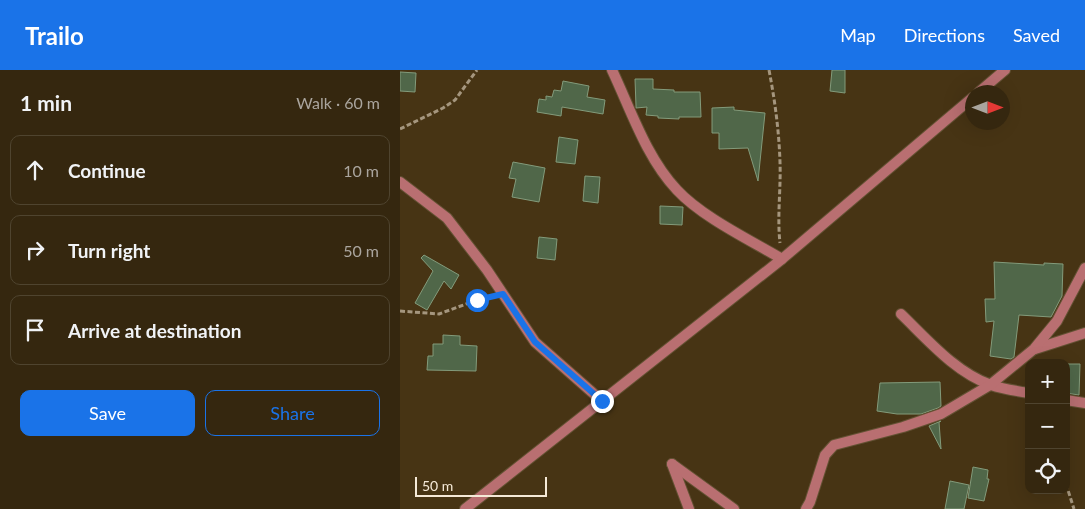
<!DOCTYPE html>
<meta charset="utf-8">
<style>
body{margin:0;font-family:Lato,sans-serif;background:#40331d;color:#f1f3f6}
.controls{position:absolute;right:15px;bottom:15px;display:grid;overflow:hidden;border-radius:10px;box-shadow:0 5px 20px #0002}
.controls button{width:45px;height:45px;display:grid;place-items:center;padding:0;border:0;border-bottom:1px solid #4f442f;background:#35270f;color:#f1f3f6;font:25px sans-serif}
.compass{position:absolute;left:565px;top:15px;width:45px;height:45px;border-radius:50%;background:#35270f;box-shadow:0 5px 20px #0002;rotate:90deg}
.scale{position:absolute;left:15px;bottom:12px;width:132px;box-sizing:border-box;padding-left:5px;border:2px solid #f5e9d7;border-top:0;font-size:14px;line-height:18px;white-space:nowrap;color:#f5e9d7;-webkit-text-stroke:4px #473414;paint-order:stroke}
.stop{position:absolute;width:15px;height:15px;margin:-11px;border:4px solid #1a73e8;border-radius:50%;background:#fff}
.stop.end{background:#1a73e8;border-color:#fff;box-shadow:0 1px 5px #0008}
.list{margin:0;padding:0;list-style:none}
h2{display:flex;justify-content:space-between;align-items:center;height:65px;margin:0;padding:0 20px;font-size:21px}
h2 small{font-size:16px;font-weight:400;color:#aaa59e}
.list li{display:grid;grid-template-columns:32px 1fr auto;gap:15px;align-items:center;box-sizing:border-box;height:70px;margin:0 10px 10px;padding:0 10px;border:1px solid #4f442f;border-radius:10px}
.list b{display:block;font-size:19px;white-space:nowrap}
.list em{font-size:16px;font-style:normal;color:#aaa59e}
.actions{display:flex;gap:10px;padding:15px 20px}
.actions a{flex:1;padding:11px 0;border:1px solid #1a73e8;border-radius:10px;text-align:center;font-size:18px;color:#1a73e8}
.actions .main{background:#1a73e8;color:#fff}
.icon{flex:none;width:28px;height:28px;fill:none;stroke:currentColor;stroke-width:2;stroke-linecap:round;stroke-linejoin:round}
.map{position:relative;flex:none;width:685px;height:439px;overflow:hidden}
header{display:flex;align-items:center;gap:30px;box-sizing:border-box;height:70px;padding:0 25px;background:#1a73e8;color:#fff}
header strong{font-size:24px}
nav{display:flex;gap:28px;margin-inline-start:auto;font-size:18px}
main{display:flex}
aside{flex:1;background:#35270f}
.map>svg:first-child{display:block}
.building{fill:#506749;stroke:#839b7b}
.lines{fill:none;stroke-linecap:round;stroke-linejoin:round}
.street-casing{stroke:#635133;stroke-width:12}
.path{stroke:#a5967e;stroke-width:3;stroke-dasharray:5 2.5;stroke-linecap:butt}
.street{stroke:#b96f71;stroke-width:10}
.route{stroke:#1a73e8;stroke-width:6}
</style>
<header>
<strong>Trailo</strong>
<nav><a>Map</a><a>Directions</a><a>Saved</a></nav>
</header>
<main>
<aside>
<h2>1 min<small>Walk · 60 m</small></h2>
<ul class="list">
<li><svg class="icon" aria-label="ahead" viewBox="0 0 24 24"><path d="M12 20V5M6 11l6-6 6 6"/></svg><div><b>Continue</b></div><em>10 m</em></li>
<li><svg class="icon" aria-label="right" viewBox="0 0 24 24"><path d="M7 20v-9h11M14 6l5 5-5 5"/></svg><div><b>Turn right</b></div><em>50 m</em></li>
<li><svg class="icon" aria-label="arrive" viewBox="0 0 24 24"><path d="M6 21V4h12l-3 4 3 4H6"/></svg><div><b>Arrive at destination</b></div></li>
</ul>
<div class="actions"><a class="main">Save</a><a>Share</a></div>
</aside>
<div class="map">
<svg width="685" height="439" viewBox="0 0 685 439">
<rect width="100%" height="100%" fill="#473414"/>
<g class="building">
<path d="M 432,0 L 445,0 L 445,23 L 430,21 Z"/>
<path d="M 0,2 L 16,3 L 15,22 L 0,21 Z"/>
<path d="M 235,9 L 253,9 L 253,19 L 274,20 L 274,22 L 300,22 L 301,47 L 279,47 L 279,49 L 258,48 L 258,46 L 246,45 L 247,37 L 236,38 L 236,36 Z"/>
<path d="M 163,11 L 189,16 L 187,27 L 205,30 L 203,44 L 162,37 L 161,46 L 137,42 L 139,29 L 146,30 L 146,26 L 152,27 L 154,20 L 161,21 Z"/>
<path d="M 334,37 L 334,40 L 365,43 L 358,111 L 348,78 L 319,79 L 319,63 L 312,63 L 312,38 Z"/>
<path d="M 159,67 L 178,70 L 175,94 L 156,92 Z"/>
<path d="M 113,92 L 145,98 L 139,132 L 112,127 L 116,109 L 109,108 Z"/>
<path d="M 185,106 L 200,107 L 198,133 L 183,131 Z"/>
<path d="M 260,136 L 283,137 L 282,155 L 260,154 Z"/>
<path d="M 139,167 L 157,169 L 155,190 L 137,188 Z"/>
<path d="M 24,185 L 59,205 L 51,219 L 44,211 L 27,240 L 15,233 L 33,201 L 21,188 Z"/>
<path d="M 594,192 L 644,195 L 644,193 L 663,194 L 662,226 L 651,247 L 619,245 L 614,287 L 611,289 L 590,286 L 594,251 L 586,252 L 585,229 L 595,229 Z"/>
<path d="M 43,265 L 60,266 L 60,275 L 77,276 L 76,301 L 27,300 L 28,286 L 33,286 L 33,274 L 43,274 Z"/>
<path d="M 666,294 L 680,294 L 679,325 L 666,323 Z"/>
<path d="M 540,312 L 541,336 L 538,338 L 521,344 L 497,344 L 477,341 L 480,313 Z"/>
<path d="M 541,351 L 539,352 L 541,379 L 529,356 Z"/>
<path d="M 573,397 L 588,400 L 587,409 L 589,409 L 584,431 L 568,428 Z"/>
<path d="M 550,411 L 569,415 L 564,439 L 545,439 Z"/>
</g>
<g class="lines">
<g class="street-casing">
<g id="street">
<path d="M 212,0 C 231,40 246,87 277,120 C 302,147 350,170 382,189"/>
<path d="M 579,22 L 605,0"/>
<path d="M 0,112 L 47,148 L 87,200 L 135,272 L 202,331"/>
<path d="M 501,244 C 528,270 555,302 591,315 C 603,319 616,321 629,323"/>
<path d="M 635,279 L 685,263"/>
<path d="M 666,330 L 685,333"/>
<path d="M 272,394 L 334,439"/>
<path d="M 272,394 L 289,439"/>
<path d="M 65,439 L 382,189 L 572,28"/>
<path d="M 406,439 L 410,432 L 425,385 L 434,375 L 503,357 L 541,344 L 590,315 L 634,279 L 657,251 L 685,198"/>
</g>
</g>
<g class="path">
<path d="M 369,0 C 375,31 379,61 380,92 C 381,119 377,146 380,173"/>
<path d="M 0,59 L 43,38 L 55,30 L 77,0"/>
<path d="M 0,241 L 39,244 L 77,230 L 89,227"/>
<path d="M 666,414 L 674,439"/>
</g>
<use href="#street" class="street"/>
</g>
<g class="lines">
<path class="route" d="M 77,230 L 103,224 L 135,272 L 202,331"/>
</g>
</svg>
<div class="controls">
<button>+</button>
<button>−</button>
<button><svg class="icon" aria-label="locate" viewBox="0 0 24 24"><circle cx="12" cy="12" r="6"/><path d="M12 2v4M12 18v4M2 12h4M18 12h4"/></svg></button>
</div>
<svg class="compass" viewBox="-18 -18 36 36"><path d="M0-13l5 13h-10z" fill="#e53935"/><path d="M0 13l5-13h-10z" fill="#aaa59e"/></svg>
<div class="scale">50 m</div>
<div class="stop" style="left:77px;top:230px"></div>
<div class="stop end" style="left:202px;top:331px"></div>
</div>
</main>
